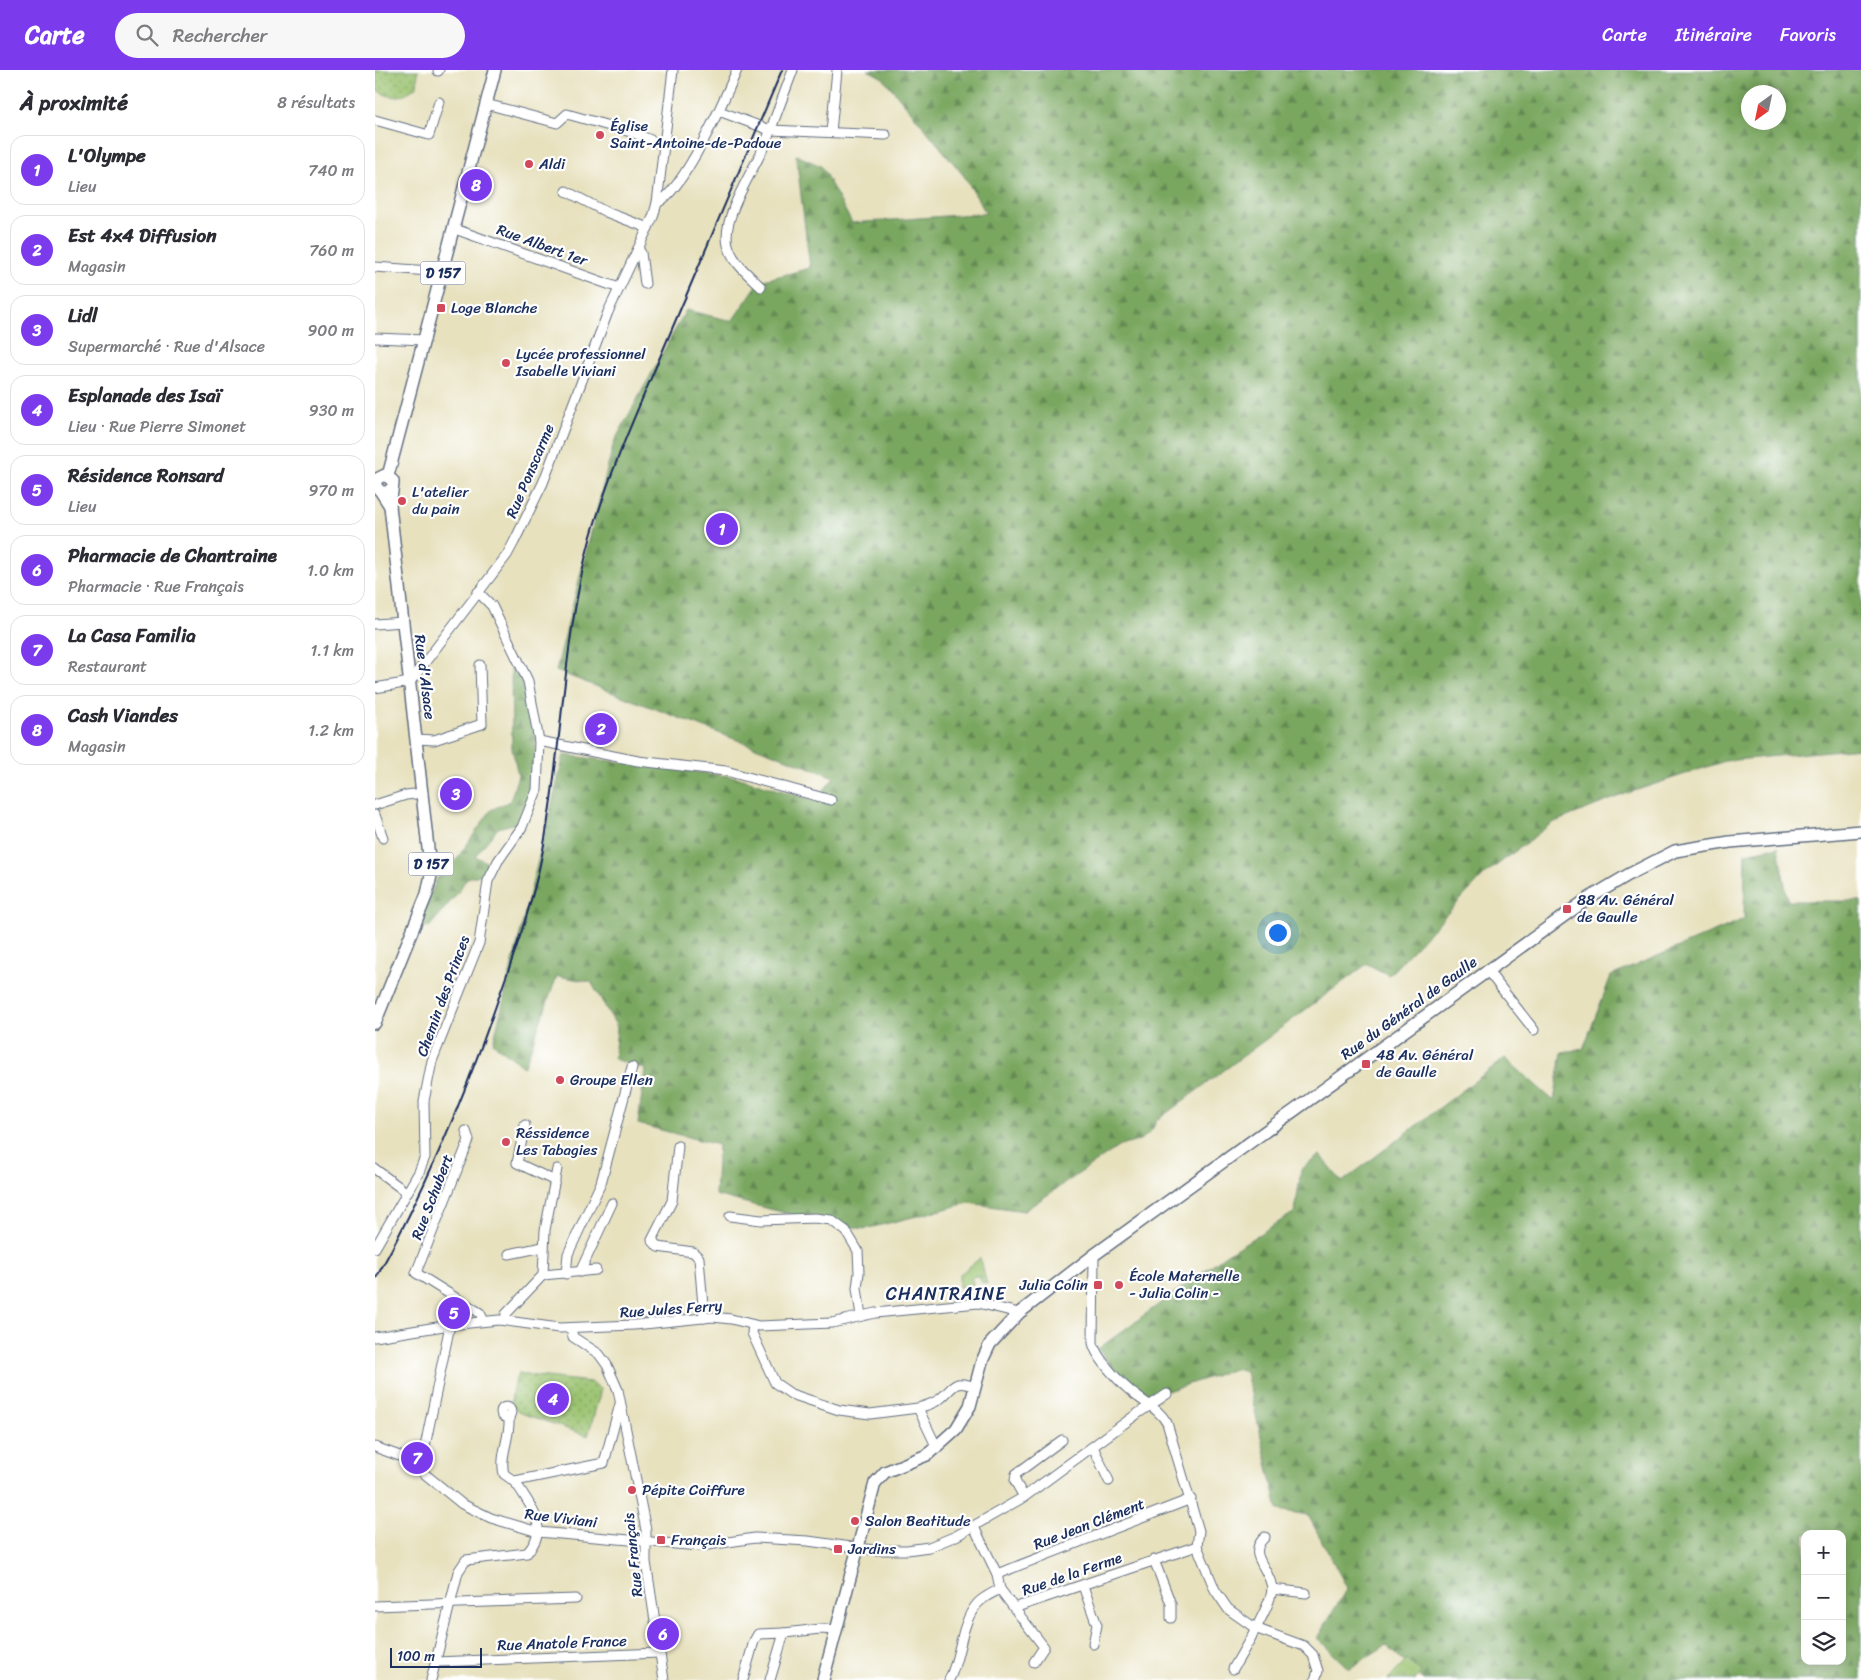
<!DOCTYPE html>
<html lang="fr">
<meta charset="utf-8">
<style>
body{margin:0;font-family:Sriracha,sans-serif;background:#f7f7f7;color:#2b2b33}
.controls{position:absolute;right:15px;bottom:15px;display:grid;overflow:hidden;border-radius:10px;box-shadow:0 2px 12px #0003}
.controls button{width:45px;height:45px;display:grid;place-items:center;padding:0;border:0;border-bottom:1px solid #e1e1e2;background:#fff;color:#2b2b33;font:25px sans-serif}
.compass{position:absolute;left:1366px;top:15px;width:45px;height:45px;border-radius:50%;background:#fff;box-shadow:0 2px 12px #0003;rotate:213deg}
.scale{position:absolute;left:15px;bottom:12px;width:92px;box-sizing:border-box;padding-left:5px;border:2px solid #1b2f5e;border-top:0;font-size:14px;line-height:18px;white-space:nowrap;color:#1b2f5e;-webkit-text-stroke:4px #fff;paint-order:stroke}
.you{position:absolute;left:902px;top:862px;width:18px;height:18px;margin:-12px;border:4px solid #fff;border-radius:50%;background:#1a73e8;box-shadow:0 0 0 8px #1a73e833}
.badge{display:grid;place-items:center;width:32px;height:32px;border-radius:50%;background:#7c3aed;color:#fff;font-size:16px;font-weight:700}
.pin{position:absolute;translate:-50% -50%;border:2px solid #fff;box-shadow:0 1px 5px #0006}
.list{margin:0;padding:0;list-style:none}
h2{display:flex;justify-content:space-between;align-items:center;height:65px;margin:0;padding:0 20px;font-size:21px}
h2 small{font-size:16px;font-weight:400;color:#7c7c81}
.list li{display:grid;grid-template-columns:32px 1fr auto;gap:15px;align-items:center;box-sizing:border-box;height:70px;margin:0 10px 10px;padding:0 10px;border:1px solid #e1e1e2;border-radius:15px}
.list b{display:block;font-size:19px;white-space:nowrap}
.list p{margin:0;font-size:16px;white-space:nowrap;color:#7c7c81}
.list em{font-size:16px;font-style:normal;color:#7c7c81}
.icon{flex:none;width:28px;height:28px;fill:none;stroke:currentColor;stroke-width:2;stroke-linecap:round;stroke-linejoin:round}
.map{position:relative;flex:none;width:1486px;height:1610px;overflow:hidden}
header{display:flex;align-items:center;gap:30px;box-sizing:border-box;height:70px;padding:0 25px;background:#7c3aed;color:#fff}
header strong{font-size:24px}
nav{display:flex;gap:28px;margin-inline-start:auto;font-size:18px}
.search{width:350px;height:45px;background:#f7f7f7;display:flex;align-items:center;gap:12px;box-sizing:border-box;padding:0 18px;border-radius:28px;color:#7c7c81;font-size:19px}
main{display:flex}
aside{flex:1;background:#fff}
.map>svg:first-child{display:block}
.grass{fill:url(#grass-dots);stroke:#5a7865}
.forest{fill:url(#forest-firs);stroke:#4a6b5f;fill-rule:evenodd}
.park{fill:url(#park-tufts);stroke:#5a7865}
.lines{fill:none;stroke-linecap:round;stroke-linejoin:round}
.minor-casing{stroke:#626d80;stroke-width:11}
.major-casing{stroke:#626d80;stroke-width:14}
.minor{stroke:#fff;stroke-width:9}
.major{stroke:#fff;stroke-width:11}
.rail{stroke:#1b2f5e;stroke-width:2}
.poi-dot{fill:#d1495b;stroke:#fff;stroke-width:2}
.labels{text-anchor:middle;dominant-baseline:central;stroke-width:4.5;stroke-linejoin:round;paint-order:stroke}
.shield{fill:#fff;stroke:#5f6d8e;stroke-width:1}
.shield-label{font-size:14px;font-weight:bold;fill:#1b2f5e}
.poi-label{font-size:15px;fill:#1b2f5e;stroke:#fff;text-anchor:start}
.street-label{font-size:15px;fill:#1b2f5e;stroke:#fff}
.quarter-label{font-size:18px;letter-spacing:1px;fill:#1b2f5e;stroke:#fff}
</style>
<header>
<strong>Carte</strong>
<div class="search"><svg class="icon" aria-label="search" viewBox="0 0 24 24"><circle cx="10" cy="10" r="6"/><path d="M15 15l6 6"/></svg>Rechercher</div>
<nav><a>Carte</a><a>Itinéraire</a><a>Favoris</a></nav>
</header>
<main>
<aside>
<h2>À proximité<small>8 résultats</small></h2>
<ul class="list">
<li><span class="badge">1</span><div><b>L'Olympe</b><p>Lieu</p></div><em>740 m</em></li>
<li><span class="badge">2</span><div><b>Est 4x4 Diffusion</b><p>Magasin</p></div><em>760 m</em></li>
<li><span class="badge">3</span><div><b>Lidl</b><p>Supermarché · Rue d'Alsace</p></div><em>900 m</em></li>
<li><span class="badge">4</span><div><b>Esplanade des Isaï</b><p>Lieu · Rue Pierre Simonet</p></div><em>930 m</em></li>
<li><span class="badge">5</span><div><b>Résidence Ronsard</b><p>Lieu</p></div><em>970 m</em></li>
<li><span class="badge">6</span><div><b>Pharmacie de Chantraine</b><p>Pharmacie · Rue Français</p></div><em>1.0 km</em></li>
<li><span class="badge">7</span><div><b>La Casa Familia</b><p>Restaurant</p></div><em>1.1 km</em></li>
<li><span class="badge">8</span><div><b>Cash Viandes</b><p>Magasin</p></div><em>1.2 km</em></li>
</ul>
</aside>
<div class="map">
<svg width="1486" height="1610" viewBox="0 0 1486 1610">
<defs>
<pattern id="grass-dots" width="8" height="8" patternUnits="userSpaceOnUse" patternTransform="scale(1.25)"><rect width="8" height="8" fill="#98c16c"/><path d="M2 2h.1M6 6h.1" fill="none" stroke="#7b9d5c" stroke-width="1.8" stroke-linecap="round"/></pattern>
<pattern id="forest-firs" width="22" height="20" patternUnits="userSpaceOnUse" patternTransform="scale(1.25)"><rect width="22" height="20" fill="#7aa760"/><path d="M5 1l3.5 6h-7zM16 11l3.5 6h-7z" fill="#638852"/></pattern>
<pattern id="park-tufts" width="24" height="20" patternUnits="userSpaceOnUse" patternTransform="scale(1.25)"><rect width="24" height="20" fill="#98c16c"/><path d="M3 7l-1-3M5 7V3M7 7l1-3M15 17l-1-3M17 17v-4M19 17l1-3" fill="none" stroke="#7b9d5c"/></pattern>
</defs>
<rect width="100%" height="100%" fill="#fff"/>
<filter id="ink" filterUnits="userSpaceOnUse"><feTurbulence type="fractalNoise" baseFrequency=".02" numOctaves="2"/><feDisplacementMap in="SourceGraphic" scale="10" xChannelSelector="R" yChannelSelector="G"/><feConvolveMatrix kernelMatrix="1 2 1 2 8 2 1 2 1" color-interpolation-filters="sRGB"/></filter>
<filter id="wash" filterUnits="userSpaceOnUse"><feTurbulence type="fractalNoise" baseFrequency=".0096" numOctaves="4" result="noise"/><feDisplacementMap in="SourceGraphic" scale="20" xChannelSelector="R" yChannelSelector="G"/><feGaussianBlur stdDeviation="1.12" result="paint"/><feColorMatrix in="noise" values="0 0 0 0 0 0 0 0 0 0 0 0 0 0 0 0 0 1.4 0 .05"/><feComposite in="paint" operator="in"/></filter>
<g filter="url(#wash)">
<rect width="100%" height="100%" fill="#e7e1be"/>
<g class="grass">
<path d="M 0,0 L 43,0 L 42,16 C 28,28 15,31 0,18 Z"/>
<path d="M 143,1304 L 216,1312 L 226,1320 L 213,1366 L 143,1342 L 136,1333 L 138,1318 Z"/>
</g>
<g class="forest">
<path d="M 493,0 L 1486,0 L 1486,678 L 1350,691 L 1250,724 L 1177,753 L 1109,805 L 1014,905 L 992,894 L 781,1051 C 776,1067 762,1073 746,1075 L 649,1141 L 594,1133 L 490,1159 L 445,1152 L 340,1125 L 343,1075 L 263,1054 L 270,999 L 239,989 L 242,957 L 216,912 L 182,906 L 149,997 L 118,973 L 189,685 L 361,707 L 441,731 L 459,707 L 181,601 L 239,372 L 311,240 L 357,251 L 385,211 L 435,198 L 421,85 L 446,96 L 477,153 L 611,143 L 589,106 L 508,8 ZM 1374,22 L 1404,22 L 1404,52 L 1374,52 Z"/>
<path d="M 136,595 L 143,597 L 150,626 L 155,629 L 161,668 L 158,740 L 142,753 L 123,758 L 100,786 L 115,794 L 105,805 L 92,808 L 81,825 L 54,857 L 44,856 L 62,808 L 72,803 L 116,740 L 135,731 L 143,705 L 137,678 Z"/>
<path d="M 1403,777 L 1413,831 L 1486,831 L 1486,1610 L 1049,1610 L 1011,1575 L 974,1599 L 942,1568 L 972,1518 L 933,1445 L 903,1440 L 871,1302 L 860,1299 L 777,1326 L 747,1311 L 723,1279 L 852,1184 L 920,1142 L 926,1099 L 945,1085 L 967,1112 L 1130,988 L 1179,1031 L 1187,982 L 1208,979 L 1236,906 L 1369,849 L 1370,783 ZM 1430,1464 L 1467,1464 L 1467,1591 L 1430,1591 Z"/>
</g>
<g class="park">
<path d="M 605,1188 L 612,1214 L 606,1212 L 605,1207 L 600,1206 L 596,1208 L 598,1212 L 597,1217 L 584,1217 L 584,1205 Z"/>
<path d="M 1032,1590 L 1046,1603 L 1040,1610 L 1013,1610 Z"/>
</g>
</g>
<g filter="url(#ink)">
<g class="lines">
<g class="minor-casing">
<g id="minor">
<path d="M 63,1 L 64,0"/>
<path d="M 111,34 L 182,53 L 192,44 L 259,63 L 290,76"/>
<path d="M 344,41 L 395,60 L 511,65"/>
<path d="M 0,50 L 54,65 L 64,32"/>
<path d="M 456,62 L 462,0"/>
<path d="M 191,121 L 231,142 L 273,158"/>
<path d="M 282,133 C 308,122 350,28 362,0"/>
<path d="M 80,159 L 244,218"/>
<path d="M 263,179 L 266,183 L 270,214"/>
<path d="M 0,197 L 68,202"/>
<path d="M 386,217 C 373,204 358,193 353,175 C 346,146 380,99 391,72 C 400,48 409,24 418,0"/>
<path d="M 0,268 L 50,270"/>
<path d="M 0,554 L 28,552"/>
<path d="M 0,618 L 35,612 L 132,485 L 139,472 L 168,413 L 233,242 L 278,147 L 282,133 L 298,0"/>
<path d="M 42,669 L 59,670 L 107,654 L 105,595"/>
<path d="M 164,671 L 263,691 L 351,701 L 456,730"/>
<path d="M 0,735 L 31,725 L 48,723"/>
<path d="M 0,745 L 8,768"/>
<path d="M 1112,900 L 1159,960"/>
<path d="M 150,1055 L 142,1093 L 180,1111"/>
<path d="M 91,1061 L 94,1070 L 41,1203 L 105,1243 L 109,1251"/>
<path d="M 303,1076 L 297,1131 L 277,1170 L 283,1177 L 318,1182 L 324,1188 L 329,1248"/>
<path d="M 0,1099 L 31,1122"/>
<path d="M 355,1146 L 386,1150 L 440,1148 L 456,1150 L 471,1161 L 483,1181 L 484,1203 L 482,1218 L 486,1246"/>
<path d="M 0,1178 L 44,1102 L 50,1087 L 49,1031 L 57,991 L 104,873 L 113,811 L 123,791 L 147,757 L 162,720 L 164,671 L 153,611 L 117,536 L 103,522"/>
<path d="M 134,1184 L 168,1177"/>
<path d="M 719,1185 L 718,1273 C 722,1290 749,1317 763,1327 C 775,1336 784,1340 792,1353 L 824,1461 L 822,1476 L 840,1520 L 853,1539 L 880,1558 L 929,1576 L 938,1585 L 943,1601 L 940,1610"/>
<path d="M 205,1202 L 237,1133"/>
<path d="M 191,1204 L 193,1184 L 226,1113 L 257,997"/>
<path d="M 168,1205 L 221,1200"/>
<path d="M 130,1250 L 131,1244 L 168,1205 L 170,1160 L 182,1099"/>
<path d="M 378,1255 L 377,1263 L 400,1313 L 416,1324 L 464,1340 L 495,1344 L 543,1338 L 562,1378"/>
<path d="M 196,1258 L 198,1267 L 224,1284 L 232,1295 L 243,1320 L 271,1460 L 271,1492 L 289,1610"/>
<path d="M 0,1267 L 75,1255 L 124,1250 L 184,1258 L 259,1255 L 338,1247 L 356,1249 L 384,1256 L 457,1253 L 500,1243 L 603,1233 L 644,1243"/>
<circle cx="131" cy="1342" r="5"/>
<path d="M 543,1338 C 552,1335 559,1334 566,1328 C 580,1316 579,1309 600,1317"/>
<path d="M 0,1377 L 30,1388 L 87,1434 L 116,1448 L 163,1462 L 300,1474 L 326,1476 L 380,1468 L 433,1471 L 498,1480 L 532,1480 L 554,1477 L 581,1466 L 649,1427 L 762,1344 L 792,1324"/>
<path d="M 718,1377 L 734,1411"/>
<path d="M 41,1397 L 48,1386 L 75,1255"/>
<path d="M 140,1411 L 229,1393 L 245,1334"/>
<path d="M 649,1427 L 640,1411 L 641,1404 L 687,1370"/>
<path d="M 599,1457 L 622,1504 L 625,1519 L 639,1538 L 822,1476"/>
<path d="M 779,1490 L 796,1534 L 796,1548"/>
<path d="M 622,1504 L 816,1429"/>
<path d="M 708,1516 L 722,1555 L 718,1574"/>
<path d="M 897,1519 L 931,1523"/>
<path d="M 0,1536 L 201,1529"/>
<path d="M 639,1538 L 669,1577 L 659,1592"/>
<path d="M 409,1563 L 445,1559 L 461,1560"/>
<path d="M 61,1592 L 284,1583"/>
<path d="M 858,1599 C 867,1583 897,1534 897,1519 C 896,1498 870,1485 890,1467"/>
<path d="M 56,1610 L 83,1502 L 91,1490 L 152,1483 C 169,1464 164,1449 152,1430 C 145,1419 141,1411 129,1404 C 124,1386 136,1366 134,1347"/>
<path d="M 368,1610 L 379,1571 L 383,1564 L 409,1563 L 395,1610"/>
<path d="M 574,1610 C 586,1587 585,1554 602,1534 C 608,1527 618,1523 625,1519"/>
</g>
</g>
<g class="major-casing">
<g id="major">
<path d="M 13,406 L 120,0"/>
<path d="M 6,422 L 15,436 L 18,414 L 18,411 L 10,405 L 2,409 L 0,415 L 6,422 L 12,422 L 17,418"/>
<path d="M 0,953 L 52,824 L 56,805 L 15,436"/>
<path d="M 448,1610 L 500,1413 L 510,1402 L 552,1385 L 581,1359 L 595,1336 L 607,1291 L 615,1274 L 644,1243 L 719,1185 L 1211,830 L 1253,805 L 1300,781 L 1355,772 L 1486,761"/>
</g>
</g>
<use href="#minor" class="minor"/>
<use href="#major" class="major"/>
<path class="rail" d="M 0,1210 C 52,1117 92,1021 126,921 C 142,876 158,831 167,785 C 188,679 187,570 216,466 C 235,400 264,337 291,273 C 330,182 369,91 407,0"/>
</g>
</g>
<g class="poi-dot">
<circle cx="225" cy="65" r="5"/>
<circle cx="154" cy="94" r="5"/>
<rect x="61" y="233" width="10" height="10" rx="2.5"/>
<circle cx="131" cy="293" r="5"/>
<circle cx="27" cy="431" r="5"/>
<rect x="1187" y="834" width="10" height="10" rx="2.5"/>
<rect x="986" y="989" width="10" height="10" rx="2.5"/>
<circle cx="185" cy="1010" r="5"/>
<circle cx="131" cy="1072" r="5"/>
<rect x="718" y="1210" width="10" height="10" rx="2.5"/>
<circle cx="744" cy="1215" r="5"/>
<circle cx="257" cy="1420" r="5"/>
<circle cx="480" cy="1451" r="5"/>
<rect x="281" y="1465" width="10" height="10" rx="2.5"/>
<rect x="458" y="1474" width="10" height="10" rx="2.5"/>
</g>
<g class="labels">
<g class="shield">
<rect x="45.5" y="191.5" width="45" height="23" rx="4"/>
<rect x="33.5" y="782.5" width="45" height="23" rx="4"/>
</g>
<g class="shield-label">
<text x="68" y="203">D 157</text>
<text x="56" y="794">D 157</text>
</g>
<g class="poi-label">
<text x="235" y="56">Église<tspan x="235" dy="17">Saint-Antoine-de-Padoue</tspan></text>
<text x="164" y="94">Aldi</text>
<text x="76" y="238">Loge Blanche</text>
<text x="141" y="284">Lycée professionnel<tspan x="141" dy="17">Isabelle Viviani</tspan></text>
<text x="37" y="422">L'atelier<tspan x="37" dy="17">du pain</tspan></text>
<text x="1202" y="830">88 Av. Général<tspan x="1202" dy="17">de Gaulle</tspan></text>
<text x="1001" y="985">48 Av. Général<tspan x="1001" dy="17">de Gaulle</tspan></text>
<text x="195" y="1010">Groupe Ellen</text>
<text x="141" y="1063">Réssidence<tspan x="141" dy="17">Les Tabagies</tspan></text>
<text x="754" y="1206">École Maternelle<tspan x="754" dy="17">- Julia Colin -</tspan></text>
<text x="713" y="1215" text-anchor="end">Julia Colin</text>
<text x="267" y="1420">Pépite Coiffure</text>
<text x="490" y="1451">Salon Beatitude</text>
<text x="296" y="1470">Français</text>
<text x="473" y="1479">Jardins</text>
</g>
<g class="street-label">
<text transform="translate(167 175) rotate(20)">Rue Albert 1er</text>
<text transform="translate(155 401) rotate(-67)">Rue Ponscarme</text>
<text transform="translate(50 607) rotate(83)">Rue d'Alsace</text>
<text transform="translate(68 926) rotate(-70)">Chemin des Princes</text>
<text transform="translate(1034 938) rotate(-36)">Rue du Général de Gaulle</text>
<text transform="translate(57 1127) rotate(-69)">Rue Schubert</text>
<text transform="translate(296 1239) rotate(-4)">Rue Jules Ferry</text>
<text transform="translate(186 1448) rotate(7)">Rue Viviani</text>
<text transform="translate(714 1454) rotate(-21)">Rue Jean Clément</text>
<text transform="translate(258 1485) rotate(-96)">Rue Français</text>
<text transform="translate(697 1504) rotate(-19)">Rue de la Ferme</text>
<text transform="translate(187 1573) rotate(-2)">Rue Anatole France</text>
</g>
<g class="quarter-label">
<text x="571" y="1224">CHANTRAINE</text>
</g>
</g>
</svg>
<div class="controls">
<button>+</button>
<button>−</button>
<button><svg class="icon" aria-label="layers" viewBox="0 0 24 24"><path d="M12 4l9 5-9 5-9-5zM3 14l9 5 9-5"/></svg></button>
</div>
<svg class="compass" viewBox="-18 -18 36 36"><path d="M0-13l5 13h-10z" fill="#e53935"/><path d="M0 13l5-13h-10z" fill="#7c7c81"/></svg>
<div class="scale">100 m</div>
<div class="you"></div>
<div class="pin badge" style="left:347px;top:459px">1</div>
<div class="pin badge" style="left:226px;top:659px">2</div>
<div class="pin badge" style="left:81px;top:724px">3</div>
<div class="pin badge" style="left:178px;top:1329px">4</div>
<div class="pin badge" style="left:79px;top:1243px">5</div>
<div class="pin badge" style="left:288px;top:1564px">6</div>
<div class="pin badge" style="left:42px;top:1388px">7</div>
<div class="pin badge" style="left:101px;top:115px">8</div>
</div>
</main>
